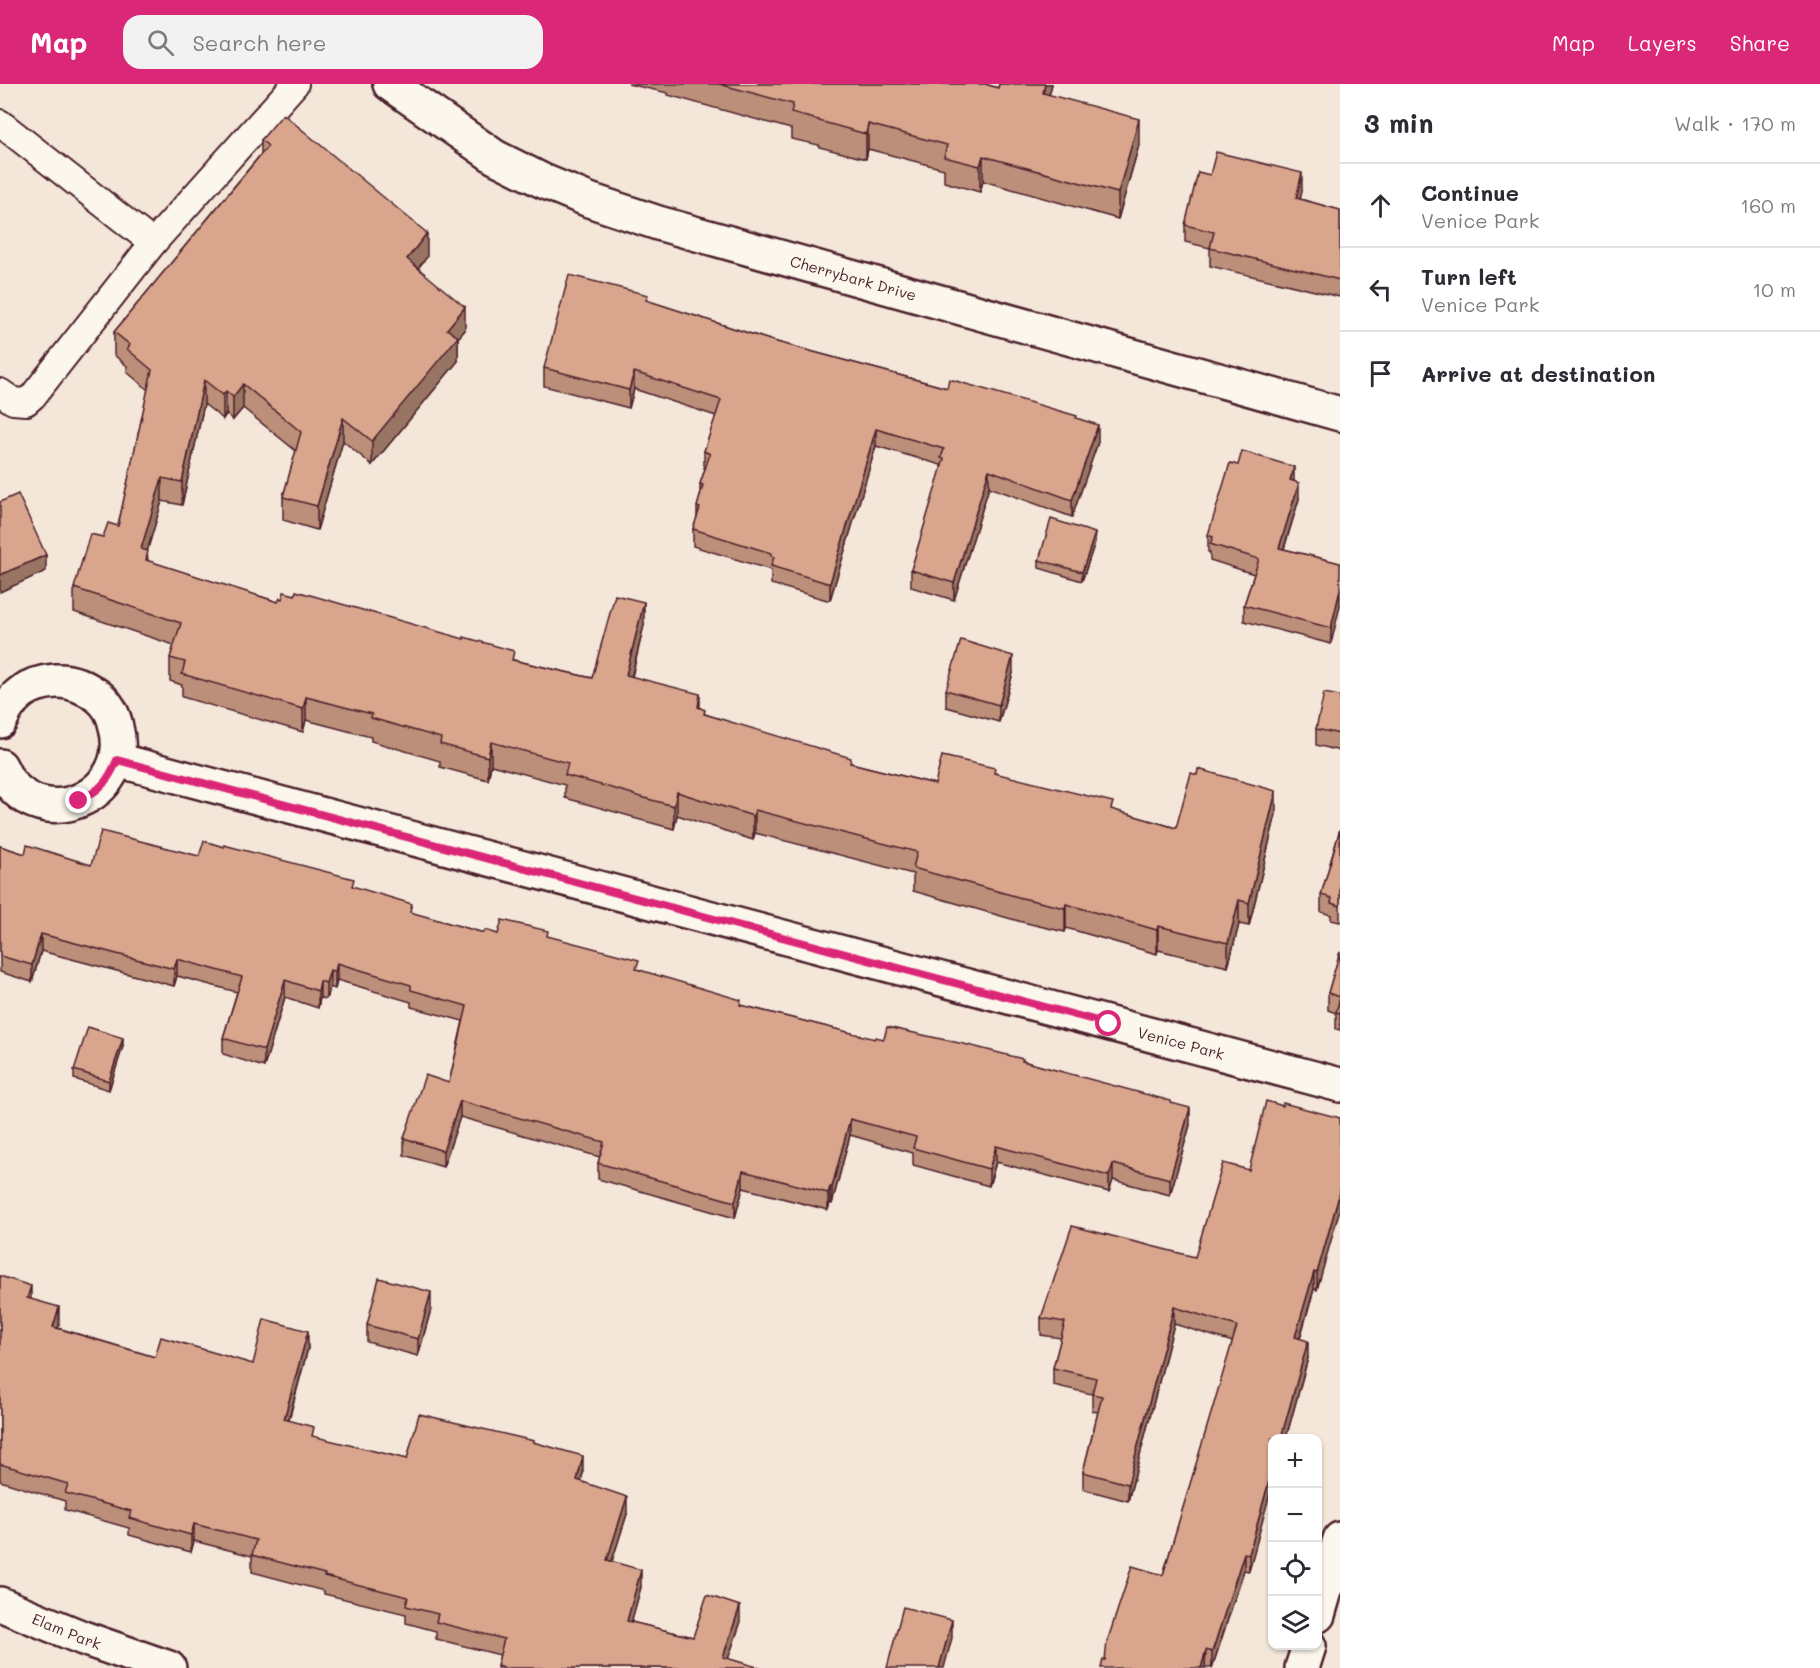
<!DOCTYPE html>
<meta charset="utf-8">
<style>
body{margin:0;font-family:Mali,sans-serif;background:#f2f2f3;color:#2b2b33}
.controls{position:absolute;right:18px;bottom:18px;display:grid;overflow:hidden;border-radius:12px;box-shadow:0 2px 4px #0004}
.controls button{width:54px;height:54px;display:grid;place-items:center;padding:0;border:0;border-bottom:2px solid #e1e1e2;background:#fff;color:#2b2b33;font:30px sans-serif}
.stop{position:absolute;width:18px;height:18px;margin:-14px;border:4px solid #db2777;border-radius:50%;background:#fff}
.stop.end{background:#db2777;border-color:#fff;box-shadow:0 2px 6px #0008}
.list{margin:0;padding:0;list-style:none}
h2{display:flex;justify-content:space-between;align-items:center;height:78px;margin:0;padding:0 24px;font-size:26px}
h2 small{font-size:20px;font-weight:400;color:#7c7c81}
.list li{display:grid;grid-template-columns:39px 1fr auto;gap:18px;align-items:center;box-sizing:border-box;height:84px;padding:0 24px;border-top:2px solid #e1e1e2}
.list b{display:block;font-size:22px;white-space:nowrap}
.list p{margin:0;font-size:20px;white-space:nowrap;color:#7c7c81}
.list em{font-size:20px;font-style:normal;color:#7c7c81}
.icon{flex:none;width:33px;height:33px;fill:none;stroke:currentColor;stroke-width:2;stroke-linecap:round;stroke-linejoin:round}
.map{position:relative;flex:none;width:1340px;height:1584px;overflow:hidden}
header{display:flex;align-items:center;gap:36px;box-sizing:border-box;height:84px;padding:0 30px;background:#db2777;color:#fff}
header strong{font-size:28px}
nav{display:flex;gap:33px;margin-inline-start:auto;font-size:21px}
.search{width:420px;height:54px;background:#f2f2f3;display:flex;align-items:center;gap:15px;box-sizing:border-box;padding:0 21px;border-radius:18px;color:#7c7c81;font-size:22px}
main{display:flex}
aside{flex:1;background:#fff}
.map>svg:first-child{display:block}
.lines{fill:none;stroke-linecap:round;stroke-linejoin:round}
.lane-casing{stroke:#4a1f2b;stroke-width:30}
.street-casing{stroke:#4a1f2b;stroke-width:38}
.secondary-casing{stroke:#4a1f2b;stroke-width:38}
.lane{stroke:#fbf7ec;stroke-width:26}
.street{stroke:#fbf7ec;stroke-width:33}
.secondary{stroke:#fbf7ec;stroke-width:33}
.wall{fill:#bb8f79;stroke:#4a1f2b;stroke-width:1.5}
.shaded-wall{fill:#987463;stroke:#4a1f2b;stroke-width:1.5}
.building{fill:#d9a68d;stroke:#4a1f2b;stroke-width:1.5}
.route{stroke:#db2777;stroke-width:8}
.labels{text-anchor:middle;dominant-baseline:central;stroke-width:4.5;stroke-linejoin:round;paint-order:stroke}
.street-label{font-size:15px;fill:#4a1f2b;stroke:#fbf7ec}
</style>
<header>
<strong>Map</strong>
<div class="search"><svg class="icon" aria-label="search" viewBox="0 0 24 24"><circle cx="10" cy="10" r="6"/><path d="M15 15l6 6"/></svg>Search here</div>
<nav><a>Map</a><a>Layers</a><a>Share</a></nav>
</header>
<main>
<div class="map">
<svg width="1340" height="1584" viewBox="0 0 1340 1584">
<rect width="100%" height="100%" fill="#f4e7d9"/>
<filter id="ink" filterUnits="userSpaceOnUse"><feTurbulence type="fractalNoise" baseFrequency=".0167" numOctaves="2"/><feDisplacementMap in="SourceGraphic" scale="12" xChannelSelector="R" yChannelSelector="G"/><feConvolveMatrix kernelMatrix="1 2 1 2 8 2 1 2 1" color-interpolation-filters="sRGB"/></filter>
<g filter="url(#ink)">
<g class="lines">
<g class="lane-casing">
<g id="lane">
<path d="M 0,39 L 153,159 L 295,0"/>
<path d="M 0,308 L 13,317 L 26,318 L 33,312 L 153,159"/>
</g>
</g>
<g class="street-casing">
<g id="street">
<path id="s1" d="M 390,0 L 495,73 L 543,97 L 589,116 L 658,139 L 1340,330"/>
<path d="M 0,637 C 12,611 27,599 56,597 C 72,596 85,603 98,612 C 107,619 114,631 116,643 C 133,708 49,750 9,698 C 5,693 3,687 0,682"/>
<path id="s2" d="M 117,676 L 1340,1001"/>
<path id="s3" d="M 0,1520 L 83,1554 L 169,1584"/>
</g>
</g>
<g class="secondary-casing">
<g id="secondary">
<path d="M 1318,1531 L 1340,1455"/>
<path d="M 1302,1584 L 1309,1562"/>
</g>
</g>
<use href="#lane" class="lane"/>
<use href="#street" class="street"/>
<use href="#secondary" class="secondary"/>
</g>
<g class="wall">
<path d="M 628,0 L 985,0 L 998,4 L 999,0 L 1052,0 L 1049,11 L 1139,61 L 1118,135 L 983,97 L 980,108 L 944,98 L 944,85 L 868,65 L 866,75 L 819,63 L 819,61 L 791,55 L 791,45 L 668,11 L 668,9 Z"/>
<path d="M 261,56 L 427,173 L 418,184 L 465,246 L 458,254 L 458,277 L 372,381 L 343,357 L 317,446 L 283,436 L 283,413 L 296,367 L 243,324 L 233,336 L 226,330 L 223,335 L 204,320 L 182,421 L 162,417 L 147,467 L 148,477 L 278,518 L 514,576 L 592,594 L 644,541 L 632,593 L 700,624 L 705,630 L 851,679 L 935,700 L 995,689 L 1113,726 L 1176,744 L 1276,730 L 1249,842 L 1239,840 L 1228,883 L 1158,866 L 1157,870 L 1066,844 L 1065,848 L 1022,838 L 913,807 L 913,790 L 755,749 L 753,756 L 677,731 L 674,745 L 633,734 L 633,733 L 565,714 L 565,701 L 491,681 L 488,696 L 440,683 L 440,677 L 371,657 L 371,653 L 306,636 L 303,648 L 182,613 L 182,601 L 170,597 L 170,574 L 174,561 L 74,528 L 74,504 L 103,453 L 118,442 L 148,306 L 127,288 L 127,282 L 114,271 L 114,248 L 261,70 Z"/>
<path d="M 1210,91 L 1302,107 L 1300,115 L 1340,126 L 1340,213 L 1210,182 L 1210,164 L 1185,158 L 1185,141 Z"/>
<path d="M 648,217 L 773,257 L 947,304 L 1077,334 L 1098,358 L 1072,433 L 989,403 L 954,516 L 911,503 L 911,486 L 941,387 L 941,381 L 876,362 L 830,516 L 827,516 L 771,500 L 771,486 L 693,462 L 693,445 L 697,434 L 697,423 L 700,413 L 700,400 L 705,385 L 704,385 L 704,367 L 716,332 L 634,305 L 629,324 L 544,302 L 544,284 Z"/>
<path d="M 1294,397 L 1299,415 L 1284,465 L 1340,479 L 1331,560 L 1244,537 L 1244,521 L 1254,490 L 1210,476 L 1210,468 L 1208,468 L 1208,451 Z"/>
<path d="M 1095,458 L 1082,497 L 1039,484 L 1039,476 Z"/>
<path d="M 1013,589 L 999,638 L 946,623 L 946,606 Z"/>
<path d="M 1340,612 L 1340,667 L 1316,661 L 1316,645 Z"/>
<path d="M 1340,745 L 1340,838 L 1331,836 L 1331,831 L 1321,828 L 1321,811 Z"/>
<path d="M 0,762 L 25,770 L 91,781 L 199,772 L 354,803 L 412,829 L 484,849 L 548,853 L 639,886 L 741,921 L 875,955 L 884,955 L 1023,977 L 1171,1019 L 1190,1041 L 1170,1111 L 1113,1096 L 1109,1108 L 996,1078 L 989,1102 L 913,1081 L 913,1069 L 850,1051 L 832,1120 L 830,1119 L 828,1126 L 743,1104 L 735,1134 L 598,1095 L 598,1079 L 600,1073 L 460,1033 L 443,1083 L 404,1071 L 404,1054 L 449,999 L 463,937 L 411,923 L 411,918 L 337,896 L 335,905 L 330,903 L 326,915 L 320,914 L 318,924 L 285,913 L 264,983 L 223,970 L 223,954 L 237,908 L 177,892 L 174,902 L 41,867 L 32,898 L 0,888 Z"/>
<path d="M 1340,868 L 1340,946 L 1336,945 L 1336,929 L 1328,926 L 1328,909 Z"/>
<path d="M 123,962 L 109,1006 L 74,995 L 74,986 Z"/>
<path d="M 1283,1022 L 1340,1034 L 1317,1206 L 1314,1205 L 1300,1255 L 1308,1274 L 1286,1354 L 1272,1354 L 1249,1487 L 1244,1486 L 1212,1584 L 1105,1576 L 1163,1491 L 1233,1258 L 1174,1240 L 1128,1417 L 1083,1405 L 1083,1388 L 1098,1328 L 1092,1327 L 1092,1310 L 1053,1301 L 1053,1284 L 1061,1254 L 1041,1251 L 1041,1234 L 1195,1173 L 1249,1086 Z"/>
<path d="M 0,1192 L 31,1215 L 59,1241 L 58,1244 L 155,1273 L 253,1280 L 308,1264 L 289,1336 L 314,1353 L 407,1375 L 534,1359 L 583,1389 L 581,1397 L 627,1430 L 612,1477 L 641,1503 L 631,1538 L 693,1553 L 740,1540 L 728,1575 L 760,1584 L 497,1584 L 500,1571 L 436,1555 L 436,1547 L 406,1539 L 406,1530 L 324,1510 L 324,1507 L 252,1488 L 252,1472 L 194,1457 L 191,1468 L 129,1451 L 129,1444 L 65,1426 L 65,1417 L 0,1397 Z"/>
<path d="M 431,1225 L 418,1272 L 367,1258 L 367,1241 Z"/>
</g>
<g class="shaded-wall">
<path d="M 1045,0 L 1052,0 L 1043,34 L 1043,9 Z"/>
<path d="M 1139,35 L 1139,61 L 1118,135 L 1118,109 Z"/>
<path d="M 868,40 L 868,65 L 866,75 L 866,50 Z"/>
<path d="M 983,72 L 983,97 L 980,108 L 980,82 Z"/>
<path d="M 1302,89 L 1302,107 L 1296,131 L 1296,114 Z"/>
<path d="M 427,149 L 427,173 L 407,198 L 407,175 Z"/>
<path d="M 465,223 L 465,246 L 458,254 L 458,277 L 372,381 L 372,357 L 447,245 Z"/>
<path d="M 634,288 L 634,305 L 629,324 L 629,306 Z"/>
<path d="M 204,296 L 204,320 L 182,421 L 182,398 Z"/>
<path d="M 243,300 L 243,324 L 233,336 L 233,313 Z"/>
<path d="M 226,307 L 226,330 L 223,335 L 223,311 Z"/>
<path d="M 343,334 L 343,357 L 317,446 L 317,422 Z"/>
<path d="M 1098,341 L 1098,358 L 1072,433 L 1072,416 Z"/>
<path d="M 876,345 L 876,362 L 830,516 L 830,499 Z"/>
<path d="M 1294,383 L 1294,399 L 1290,396 Z"/>
<path d="M 989,386 L 989,403 L 954,516 L 954,499 Z"/>
<path d="M 162,394 L 162,417 L 141,488 L 141,465 Z"/>
<path d="M 1299,399 L 1299,415 L 1279,480 L 1279,464 Z"/>
<path d="M 1095,449 L 1095,458 L 1082,497 L 1082,488 Z"/>
<path d="M 46,471 L 46,487 L 0,508 L 0,491 Z"/>
<path d="M 1340,506 L 1340,522 L 1331,560 L 1331,544 Z"/>
<path d="M 644,518 L 644,541 L 626,615 L 626,591 Z"/>
<path d="M 1013,572 L 1013,589 L 999,638 L 999,621 Z"/>
<path d="M 700,610 L 700,634 L 698,623 Z"/>
<path d="M 306,613 L 306,636 L 303,648 L 303,625 Z"/>
<path d="M 491,658 L 491,681 L 488,696 L 488,673 Z"/>
<path d="M 1276,707 L 1276,730 L 1249,842 L 1249,819 Z"/>
<path d="M 677,708 L 677,731 L 674,745 L 674,722 Z"/>
<path d="M 755,726 L 755,749 L 753,756 L 753,732 Z"/>
<path d="M 1239,816 L 1239,840 L 1228,883 L 1228,859 Z"/>
<path d="M 1066,820 L 1066,844 L 1065,848 L 1065,824 Z"/>
<path d="M 1158,842 L 1158,866 L 1157,870 L 1157,846 Z"/>
<path d="M 41,850 L 41,867 L 32,898 L 32,881 Z"/>
<path d="M 177,875 L 177,892 L 174,902 L 174,885 Z"/>
<path d="M 337,879 L 337,896 L 335,905 L 335,888 Z"/>
<path d="M 330,886 L 330,903 L 326,915 L 326,899 Z"/>
<path d="M 285,896 L 285,913 L 264,983 L 264,966 Z"/>
<path d="M 320,897 L 320,914 L 318,924 L 318,907 Z"/>
<path d="M 123,954 L 123,962 L 109,1006 L 109,997 Z"/>
<path d="M 460,1017 L 460,1033 L 443,1083 L 443,1067 Z"/>
<path d="M 1190,1024 L 1190,1041 L 1170,1111 L 1170,1095 Z"/>
<path d="M 850,1035 L 850,1051 L 832,1120 L 832,1103 Z"/>
<path d="M 996,1062 L 996,1078 L 989,1102 L 989,1085 Z"/>
<path d="M 1113,1080 L 1113,1096 L 1109,1108 L 1109,1092 Z"/>
<path d="M 743,1087 L 743,1104 L 735,1134 L 735,1118 Z"/>
<path d="M 830,1103 L 830,1119 L 828,1126 L 828,1109 Z"/>
<path d="M 1340,1108 L 1340,1125 L 1317,1206 L 1317,1189 Z"/>
<path d="M 1314,1188 L 1314,1205 L 1295,1270 L 1295,1253 Z"/>
<path d="M 31,1202 L 31,1219 L 27,1214 Z"/>
<path d="M 431,1208 L 431,1225 L 418,1272 L 418,1255 Z"/>
<path d="M 59,1223 L 59,1241 L 53,1260 L 53,1243 Z"/>
<path d="M 1174,1223 L 1174,1240 L 1128,1417 L 1128,1400 Z"/>
<path d="M 308,1247 L 308,1264 L 284,1352 L 284,1335 Z"/>
<path d="M 1308,1257 L 1308,1274 L 1286,1354 L 1281,1354 Z"/>
<path d="M 583,1372 L 583,1389 L 577,1413 L 577,1396 Z"/>
<path d="M 1272,1386 L 1272,1402 L 1249,1487 L 1249,1470 Z"/>
<path d="M 627,1413 L 627,1430 L 607,1493 L 607,1476 Z"/>
<path d="M 194,1440 L 194,1457 L 191,1468 L 191,1451 Z"/>
<path d="M 1244,1469 L 1244,1486 L 1212,1584 L 1212,1568 Z"/>
<path d="M 641,1486 L 641,1503 L 627,1554 L 627,1537 Z"/>
<path d="M 740,1522 L 740,1540 L 725,1584 L 723,1573 Z"/>
<path d="M 952,1536 L 952,1554 L 944,1584 L 939,1584 Z"/>
<path d="M 1206,1566 L 1205,1584 L 1201,1584 Z"/>
</g>
<g class="building">
<path d="M 719,0 L 985,0 L 998,4 L 999,0 L 1045,0 L 1043,9 L 1139,35 L 1118,109 L 983,72 L 980,82 L 944,73 L 947,61 L 868,40 L 866,50 L 819,37 L 819,36 L 791,29 L 793,20 Z"/>
<path d="M 283,30 L 427,149 L 407,175 L 465,223 L 447,245 L 458,253 L 372,357 L 343,334 L 317,422 L 283,413 L 301,348 L 243,300 L 233,313 L 226,307 L 223,311 L 204,296 L 182,398 L 162,394 L 141,465 L 148,467 L 146,476 L 278,518 L 280,514 L 282,515 L 284,508 L 295,511 L 296,507 L 464,555 L 464,553 L 514,567 L 512,576 L 592,594 L 615,511 L 644,518 L 626,591 L 700,610 L 698,623 L 705,626 L 704,630 L 851,674 L 850,679 L 935,700 L 942,672 L 995,684 L 994,689 L 1113,718 L 1111,725 L 1176,744 L 1191,689 L 1197,691 L 1198,685 L 1276,707 L 1249,819 L 1239,816 L 1228,859 L 1158,842 L 1157,846 L 1066,820 L 1065,824 L 1022,814 L 913,784 L 917,768 L 755,726 L 753,732 L 677,708 L 674,722 L 633,711 L 633,710 L 565,691 L 568,679 L 491,658 L 488,673 L 440,660 L 441,654 L 371,634 L 372,630 L 306,613 L 303,625 L 182,590 L 185,578 L 170,574 L 181,539 L 74,504 L 90,450 L 103,453 L 108,439 L 118,442 L 152,286 L 127,265 L 130,261 L 114,248 L 268,62 L 261,56 Z"/>
<path d="M 1216,68 L 1302,89 L 1296,114 L 1340,126 L 1340,196 L 1210,164 L 1214,148 L 1185,141 L 1198,88 L 1210,91 Z"/>
<path d="M 569,191 L 648,211 L 646,216 L 773,257 L 947,304 L 949,295 L 1077,332 L 1076,334 L 1098,341 L 1072,416 L 989,386 L 954,499 L 911,486 L 944,375 L 941,374 L 944,365 L 876,345 L 830,499 L 827,499 L 771,482 L 774,473 L 771,472 L 771,469 L 693,445 L 700,424 L 697,423 L 703,401 L 700,400 L 710,370 L 704,367 L 721,316 L 634,288 L 629,306 L 544,284 Z"/>
<path d="M 1242,367 L 1294,383 L 1290,396 L 1299,399 L 1279,464 L 1340,479 L 1340,506 L 1331,544 L 1244,521 L 1259,475 L 1210,460 L 1213,453 L 1208,451 L 1230,379 L 1238,381 Z"/>
<path d="M 18,410 L 46,471 L 0,491 L 0,418 Z"/>
<path d="M 1051,435 L 1095,449 L 1082,488 L 1039,476 Z"/>
<path d="M 961,556 L 1013,572 L 999,621 L 946,606 Z"/>
<path d="M 1324,609 L 1340,612 L 1340,650 L 1316,645 Z"/>
<path d="M 1340,745 L 1340,822 L 1331,819 L 1332,814 L 1321,811 Z"/>
<path d="M 101,747 L 199,772 L 204,757 L 224,763 L 224,761 L 354,795 L 352,802 L 412,820 L 410,828 L 484,849 L 485,846 L 498,850 L 502,836 L 548,847 L 547,852 L 639,876 L 636,885 L 741,916 L 740,921 L 875,955 L 876,953 L 884,955 L 887,943 L 968,961 L 1023,975 L 1022,977 L 1171,1017 L 1171,1019 L 1190,1024 L 1170,1095 L 1113,1080 L 1109,1092 L 996,1062 L 989,1085 L 913,1064 L 916,1053 L 850,1035 L 832,1103 L 830,1103 L 828,1109 L 743,1087 L 735,1118 L 598,1079 L 604,1058 L 460,1017 L 443,1067 L 404,1054 L 425,991 L 449,999 L 467,922 L 411,906 L 411,901 L 337,879 L 335,888 L 330,886 L 326,899 L 320,897 L 318,907 L 285,896 L 264,966 L 223,954 L 242,893 L 177,875 L 174,885 L 41,850 L 32,881 L 0,872 L 0,762 L 25,770 L 27,761 L 91,781 Z"/>
<path d="M 1340,868 L 1340,913 L 1328,909 Z"/>
<path d="M 1340,914 L 1340,929 L 1336,928 Z"/>
<path d="M 88,943 L 123,954 L 109,997 L 74,986 Z"/>
<path d="M 1266,1017 L 1283,1022 L 1283,1019 L 1340,1034 L 1340,1108 L 1317,1189 L 1314,1188 L 1295,1253 L 1308,1257 L 1281,1354 L 1272,1354 L 1272,1386 L 1249,1470 L 1244,1469 L 1212,1568 L 1206,1566 L 1201,1584 L 1101,1584 L 1103,1575 L 1105,1576 L 1107,1558 L 1132,1482 L 1163,1491 L 1237,1242 L 1174,1223 L 1128,1400 L 1083,1388 L 1102,1312 L 1092,1310 L 1096,1294 L 1053,1284 L 1065,1238 L 1041,1234 L 1072,1142 L 1195,1173 L 1223,1079 L 1249,1086 Z"/>
<path d="M 0,1192 L 31,1202 L 27,1214 L 59,1223 L 53,1243 L 155,1273 L 161,1253 L 253,1280 L 264,1235 L 308,1247 L 284,1335 L 314,1343 L 312,1352 L 407,1375 L 419,1330 L 534,1357 L 533,1358 L 583,1372 L 577,1396 L 627,1413 L 607,1476 L 641,1486 L 627,1537 L 693,1553 L 707,1511 L 740,1522 L 723,1573 L 760,1584 L 504,1584 L 497,1582 L 504,1555 L 436,1538 L 438,1530 L 406,1522 L 408,1513 L 324,1492 L 325,1490 L 252,1471 L 256,1456 L 194,1440 L 191,1451 L 129,1434 L 131,1427 L 65,1409 L 68,1400 L 0,1380 Z"/>
<path d="M 379,1194 L 431,1208 L 418,1255 L 367,1241 Z"/>
<path d="M 903,1523 L 952,1536 L 939,1584 L 887,1584 Z"/>
</g>
</g>
<g class="lines" filter="url(#ink)">
<path class="route" d="M 79,717 C 100,706 108,698 117,676 L 1109,940"/>
</g>
<g class="labels">
<g class="street-label">
<text stroke="none"><textPath href="#s1" startOffset="507">Cherrybark Drive</textPath></text>
<text stroke="none"><textPath href="#s2" startOffset="1101">Venice Park</textPath></text>
<text stroke="none"><textPath href="#s3" startOffset="72">Elam Park</textPath></text>
</g>
</g>
</svg>
<div class="controls">
<button>+</button>
<button>−</button>
<button><svg class="icon" aria-label="locate" viewBox="0 0 24 24"><circle cx="12" cy="12" r="6"/><path d="M12 2v4M12 18v4M2 12h4M18 12h4"/></svg></button>
<button><svg class="icon" aria-label="layers" viewBox="0 0 24 24"><path d="M12 4l9 5-9 5-9-5zM3 14l9 5 9-5"/></svg></button>
</div>
<div class="stop" style="left:1109px;top:940px"></div>
<div class="stop end" style="left:79px;top:717px"></div>
</div>
<aside>
<h2>3 min<small>Walk · 170 m</small></h2>
<ul class="list">
<li><svg class="icon" aria-label="ahead" viewBox="0 0 24 24"><path d="M12 20V5M6 11l6-6 6 6"/></svg><div><b>Continue</b><p>Venice Park</p></div><em>160 m</em></li>
<li><svg class="icon" aria-label="left" viewBox="0 0 24 24"><path d="M17 20v-9H6M10 6l-5 5 5 5"/></svg><div><b>Turn left</b><p>Venice Park</p></div><em>10 m</em></li>
<li><svg class="icon" aria-label="arrive" viewBox="0 0 24 24"><path d="M6 21V4h12l-3 4 3 4H6"/></svg><div><b>Arrive at destination</b></div></li>
</ul>
</aside>
</main>
